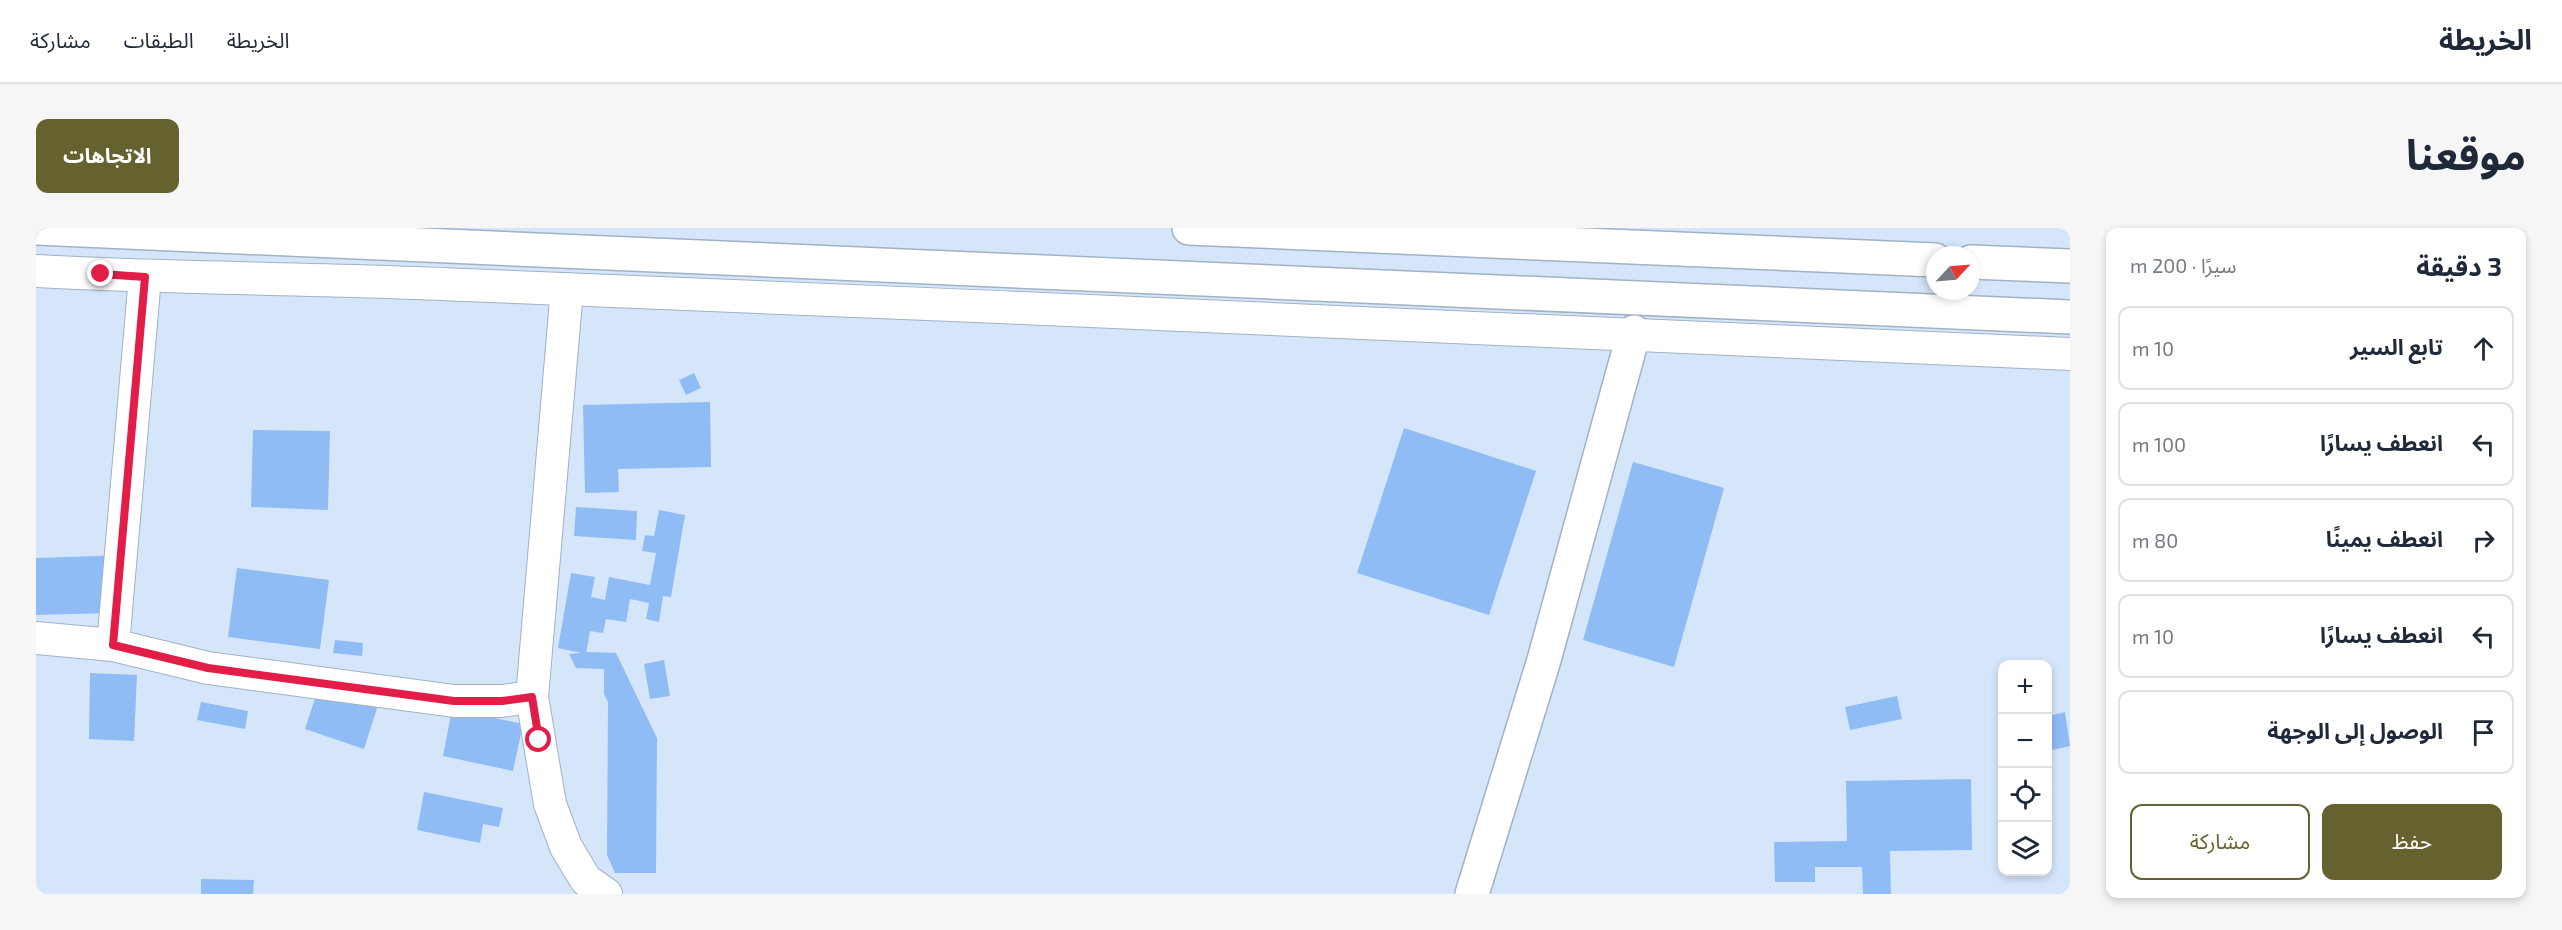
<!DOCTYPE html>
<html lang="ar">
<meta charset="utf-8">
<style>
body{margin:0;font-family:"Exo 2","Noto Sans Arabic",sans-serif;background:#f6f6f7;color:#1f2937;direction:rtl}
.controls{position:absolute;right:18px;bottom:18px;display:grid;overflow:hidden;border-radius:12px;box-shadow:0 3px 9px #0003}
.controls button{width:54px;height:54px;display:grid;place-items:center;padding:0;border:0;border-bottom:2px solid #e0e1e3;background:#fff;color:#1f2937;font:30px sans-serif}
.compass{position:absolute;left:1890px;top:18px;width:54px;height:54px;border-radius:50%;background:#fff;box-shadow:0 3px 9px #0003;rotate:64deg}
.stop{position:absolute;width:18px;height:18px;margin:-14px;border:4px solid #e11d48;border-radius:50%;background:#fff}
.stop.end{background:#e11d48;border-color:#fff;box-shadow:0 2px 6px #0008}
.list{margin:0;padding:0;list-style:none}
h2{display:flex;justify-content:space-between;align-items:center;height:78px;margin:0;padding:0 24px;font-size:26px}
h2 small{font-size:20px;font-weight:400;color:#747a83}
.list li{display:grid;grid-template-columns:39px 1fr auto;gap:18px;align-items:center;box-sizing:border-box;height:84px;margin:0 12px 12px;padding:0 12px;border:2px solid #e0e1e3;border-radius:12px}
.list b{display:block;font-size:22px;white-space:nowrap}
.list em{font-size:20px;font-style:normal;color:#747a83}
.actions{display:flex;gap:12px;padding:18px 24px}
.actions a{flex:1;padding:14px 0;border:2px solid #66622f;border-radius:12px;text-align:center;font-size:21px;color:#66622f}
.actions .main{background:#66622f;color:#fff}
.icon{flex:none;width:33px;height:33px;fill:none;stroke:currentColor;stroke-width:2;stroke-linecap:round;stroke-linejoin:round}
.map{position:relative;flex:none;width:2034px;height:666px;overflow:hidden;direction:ltr;border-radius:12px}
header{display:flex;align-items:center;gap:36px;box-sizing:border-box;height:84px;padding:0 30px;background:#fff;border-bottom:2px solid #e0e1e3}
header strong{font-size:28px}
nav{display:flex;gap:33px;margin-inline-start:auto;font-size:21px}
.intro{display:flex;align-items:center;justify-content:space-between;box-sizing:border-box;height:144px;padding:0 36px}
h1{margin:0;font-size:42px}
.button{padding:15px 27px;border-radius:12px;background:#66622f;color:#fff;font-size:21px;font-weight:700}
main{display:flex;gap:36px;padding:0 36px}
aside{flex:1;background:#fff;border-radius:12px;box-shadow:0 3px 9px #0003}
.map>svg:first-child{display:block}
.building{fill:#90bcf5}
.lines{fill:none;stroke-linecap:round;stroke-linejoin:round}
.street-casing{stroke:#a2b1c4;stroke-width:34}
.secondary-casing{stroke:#a2b1c4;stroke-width:36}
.highway-casing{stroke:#a2b1c4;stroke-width:36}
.street{stroke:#fff;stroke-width:32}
.secondary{stroke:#fff;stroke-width:33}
.highway{stroke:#fff;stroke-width:33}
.route{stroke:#e11d48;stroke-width:8}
</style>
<header>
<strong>الخريطة</strong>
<nav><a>الخريطة</a><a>الطبقات</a><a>مشاركة</a></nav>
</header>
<div class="intro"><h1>موقعنا</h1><a class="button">الاتجاهات</a></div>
<main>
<aside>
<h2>3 دقيقة<small>سيرًا · 200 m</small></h2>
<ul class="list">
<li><svg class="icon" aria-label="ahead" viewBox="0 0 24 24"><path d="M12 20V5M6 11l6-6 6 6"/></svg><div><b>تابع السير</b></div><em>10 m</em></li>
<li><svg class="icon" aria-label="left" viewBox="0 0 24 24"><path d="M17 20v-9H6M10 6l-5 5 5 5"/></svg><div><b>انعطف يسارًا</b></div><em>100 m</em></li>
<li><svg class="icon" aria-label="right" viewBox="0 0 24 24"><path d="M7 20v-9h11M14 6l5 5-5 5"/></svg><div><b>انعطف يمينًا</b></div><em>80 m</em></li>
<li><svg class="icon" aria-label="left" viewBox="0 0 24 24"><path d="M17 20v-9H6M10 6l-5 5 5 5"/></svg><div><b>انعطف يسارًا</b></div><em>10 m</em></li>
<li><svg class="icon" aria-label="arrive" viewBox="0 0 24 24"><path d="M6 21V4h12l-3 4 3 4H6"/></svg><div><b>الوصول إلى الوجهة</b></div></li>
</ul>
<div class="actions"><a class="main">حفظ</a><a>مشاركة</a></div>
</aside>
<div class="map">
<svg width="2034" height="666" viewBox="0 0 2034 666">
<rect width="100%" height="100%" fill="#d6e6fa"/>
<g class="building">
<path d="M 658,145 L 665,160 L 650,167 L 643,152 Z"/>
<path d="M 674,174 L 675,239 L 582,241 L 583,264 L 549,265 L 547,177 Z"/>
<path d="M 1368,200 L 1500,243 L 1453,387 L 1321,345 Z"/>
<path d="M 217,202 L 294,203 L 292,282 L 215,279 Z"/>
<path d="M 1597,234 L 1688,260 L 1638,439 L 1547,412 Z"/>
<path d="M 540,279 L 601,283 L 600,312 L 538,308 Z"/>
<path d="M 623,282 L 649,287 L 635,369 L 627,368 L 623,394 L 610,391 L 613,375 L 594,371 L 590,394 L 570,391 L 567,405 L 554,403 L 550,426 L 522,420 L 535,345 L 559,349 L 555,369 L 569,372 L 573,349 L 614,357 L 620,325 L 606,323 L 609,307 L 618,308 Z"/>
<path d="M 91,327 L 75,385 L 0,387 L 0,330 Z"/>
<path d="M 201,340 L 293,352 L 284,421 L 192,409 Z"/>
<path d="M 299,412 L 327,415 L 326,428 L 297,425 Z"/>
<path d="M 553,424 L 580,425 L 621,510 L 620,645 L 579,645 L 571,627 L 572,474 L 568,466 L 568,441 L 540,440 L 533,426 Z"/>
<path d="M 628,432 L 634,468 L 614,471 L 608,436 Z"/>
<path d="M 54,445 L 101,447 L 98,513 L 53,511 Z"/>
<path d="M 284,455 L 343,474 L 328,521 L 269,501 Z"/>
<path d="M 1861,468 L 1866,491 L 1814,502 L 1809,479 Z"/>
<path d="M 165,474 L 212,483 L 209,501 L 161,492 Z"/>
<path d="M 416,481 L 487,496 L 477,543 L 407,528 Z"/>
<path d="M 2029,484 L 2034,518 L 2012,523 L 2012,488 Z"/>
<path d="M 1935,551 L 1936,622 L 1854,623 L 1855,666 L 1827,666 L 1826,639 L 1779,639 L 1779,654 L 1739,654 L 1738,614 L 1811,613 L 1810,553 Z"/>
<path d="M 388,564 L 467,580 L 463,599 L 447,596 L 444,615 L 381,602 Z"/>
<path d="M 165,651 L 218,652 L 217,666 L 165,666 Z"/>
</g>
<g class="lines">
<g class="street-casing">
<g id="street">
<path d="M 0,43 C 143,51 286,50 429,57 C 964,80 1499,99 2034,126"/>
<path d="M 0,410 L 77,417 L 172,440 L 418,473 L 466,473 L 496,469 L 531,61"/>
<path d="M 77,417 L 109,49"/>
<path d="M 496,469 L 514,576 L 530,619 L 550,652 L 570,666"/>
</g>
</g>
<g class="secondary-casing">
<path id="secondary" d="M 1436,666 L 1508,432 L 1598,104"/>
</g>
<g class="highway-casing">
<g id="highway">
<path d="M 0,0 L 2034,89"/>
<path d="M 1153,0 L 1899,32"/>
<path d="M 1935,34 L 2034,38"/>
</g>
</g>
<use href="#street" class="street"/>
<use href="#secondary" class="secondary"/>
<use href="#highway" class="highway"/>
</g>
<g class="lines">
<path class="route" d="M 65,46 L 109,49 L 77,417 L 172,440 L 418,473 L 466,473 L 496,469 L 503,512"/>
</g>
</svg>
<div class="controls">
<button>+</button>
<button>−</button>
<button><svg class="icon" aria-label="locate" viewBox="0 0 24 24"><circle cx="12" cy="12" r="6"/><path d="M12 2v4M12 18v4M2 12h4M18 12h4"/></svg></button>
<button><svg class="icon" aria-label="layers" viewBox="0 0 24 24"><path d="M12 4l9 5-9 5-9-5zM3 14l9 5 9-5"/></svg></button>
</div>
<svg class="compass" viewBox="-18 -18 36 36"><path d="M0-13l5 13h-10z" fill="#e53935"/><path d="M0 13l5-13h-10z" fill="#747a83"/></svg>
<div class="stop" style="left:503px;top:512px"></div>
<div class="stop end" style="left:65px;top:46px"></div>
</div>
</main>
